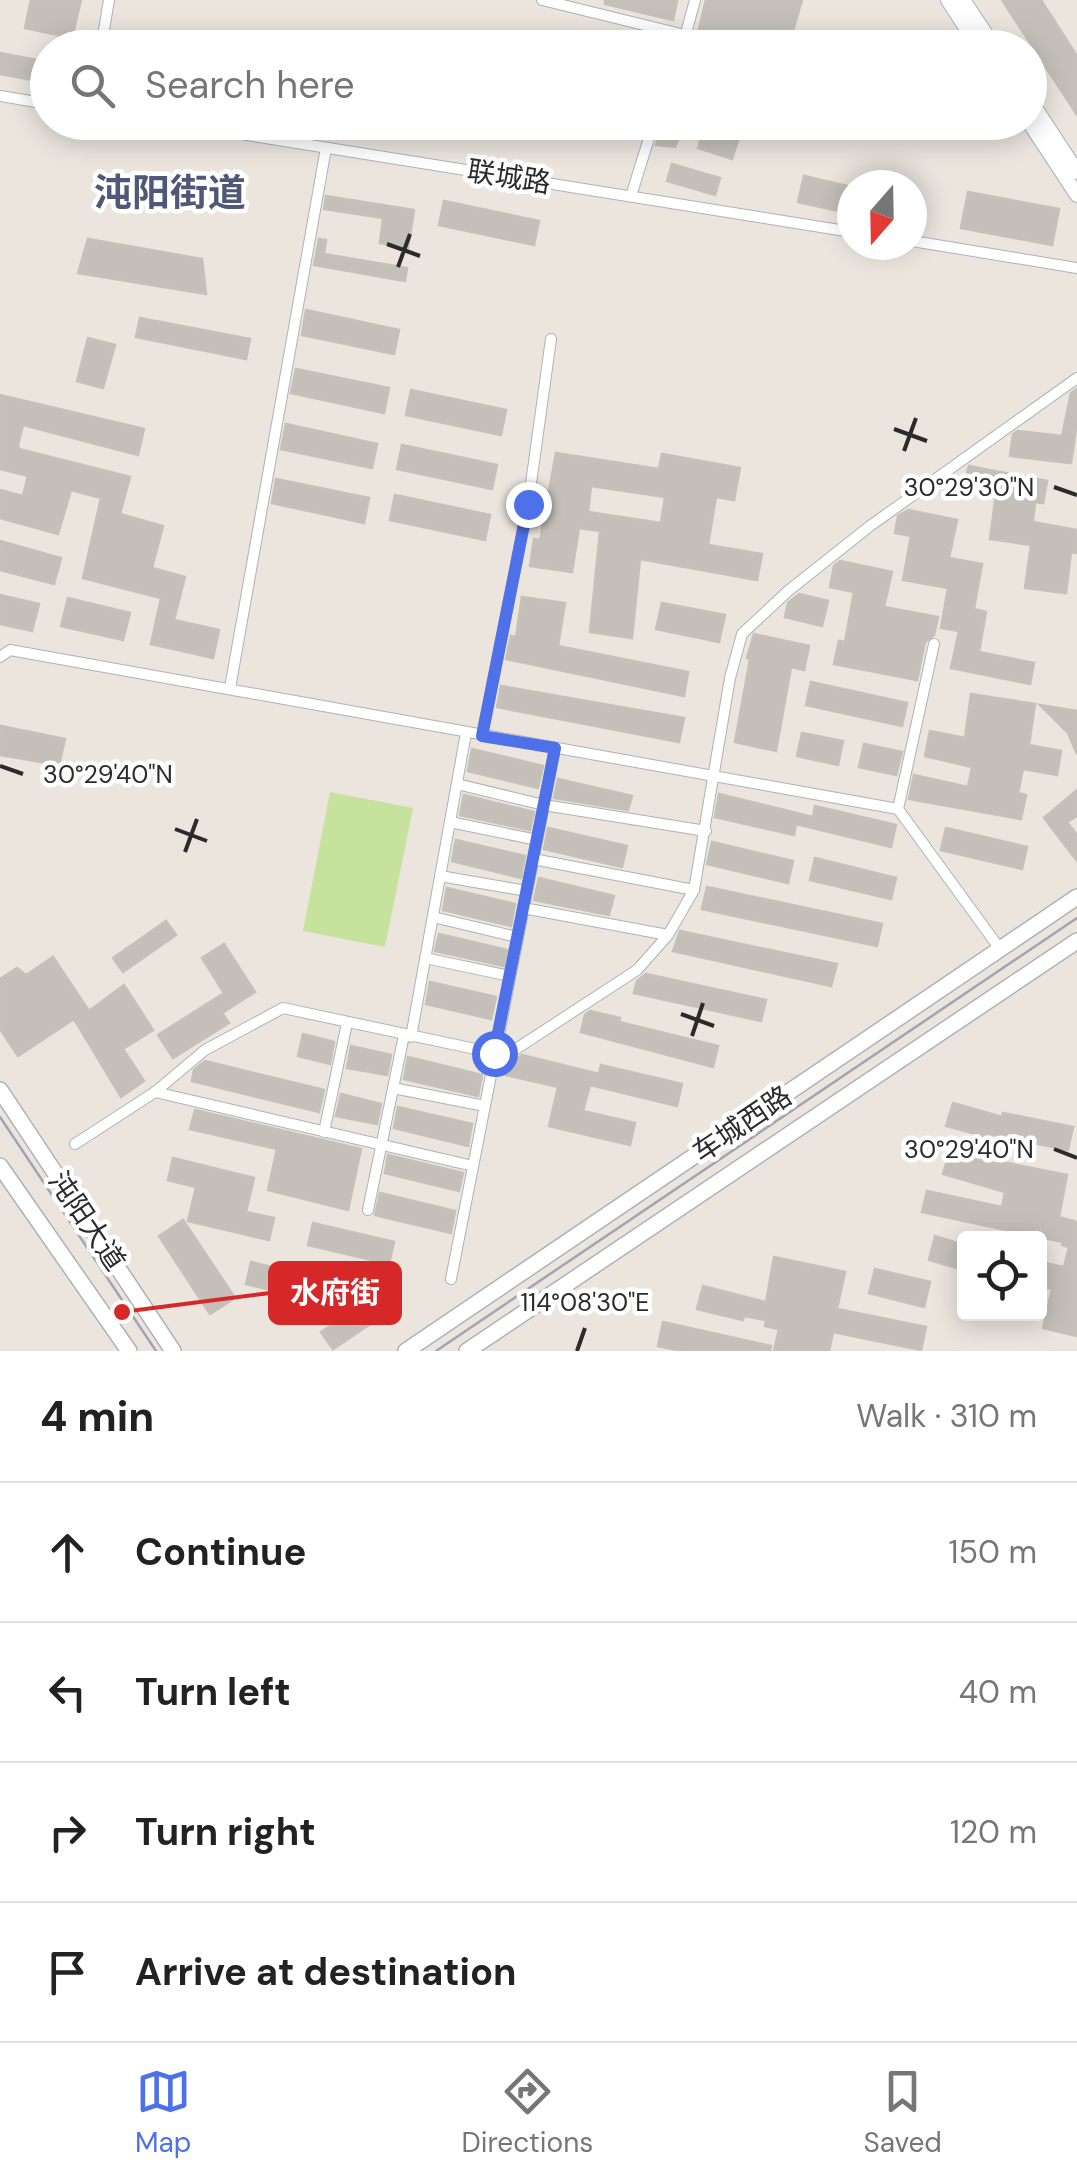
<!DOCTYPE html>
<meta charset="utf-8">
<style>
body{margin:0;font-family:"DM Sans","Noto Sans SC",sans-serif;background:#f6f6f6;color:#222}
.controls{position:absolute;right:30px;bottom:30px;display:grid;overflow:hidden;border-radius:10px;box-shadow:0 5px 25px #0003}
.controls button{width:90px;height:90px;display:grid;place-items:center;padding:0;border:0;border-bottom:2px solid #e0e0e0;background:#fff;color:#222;font:50px sans-serif}
.compass{position:absolute;left:837px;top:170px;width:90px;height:90px;border-radius:50%;background:#fff;box-shadow:0 5px 25px #0003;rotate:200deg}
.stop{position:absolute;width:30px;height:30px;margin:-22px;border:8px solid #4e70e8;border-radius:50%;background:#fff}
.stop.end{background:#4e70e8;border-color:#fff;box-shadow:0 2px 10px #0008}
.list{margin:0;padding:0;list-style:none}
h2{display:flex;justify-content:space-between;align-items:center;height:130px;margin:0;padding:0 40px;font-size:42px}
h2 small{font-size:32px;font-weight:400;color:#767676}
.list li{display:grid;grid-template-columns:65px 1fr auto;gap:30px;align-items:center;box-sizing:border-box;height:140px;padding:0 40px;border-top:2px solid #e0e0e0}
.list b{display:block;font-size:38px;white-space:nowrap}
.list em{font-size:32px;font-style:normal;color:#767676}
.icon{flex:none;width:55px;height:55px;fill:none;stroke:currentColor;stroke-width:2;stroke-linecap:round;stroke-linejoin:round}
.map{position:relative;flex:none;width:1077px;height:1351px;overflow:hidden}
.search{position:absolute;background:#fff;box-shadow:0 5px 25px #0003;left:30px;right:30px;top:30px;height:110px;display:flex;align-items:center;gap:25px;box-sizing:border-box;padding:0 35px;border-radius:55px;color:#767676;font-size:38px}
.sheet{height:690px;background:#fff}
nav{display:flex;justify-content:space-around;align-items:center;box-sizing:border-box;height:140px;border-top:2px solid #e0e0e0;background:#fff;font-size:28px;color:#767676}
nav a{display:grid;justify-items:center;gap:5px}
nav .on{color:#4e70e8}
.map>svg:first-child{display:block}
.pitch{fill:#c7e29d}
.building{fill:#c4c0b9;stroke:#c6c1b8;stroke-width:2.5;fill-rule:evenodd}
.lines{fill:none;stroke-linecap:round;stroke-linejoin:round}
.minor-casing{stroke:#aeb1ba;stroke-width:12}
.tertiary-casing{stroke:#aeb1ba;stroke-width:16}
.secondary-casing{stroke:#aeb1ba;stroke-width:18}
.minor{stroke:#fff;stroke-width:10}
.tertiary{stroke:#fff;stroke-width:14}
.secondary{stroke:#fff;stroke-width:15}
.tram{stroke:#a1a4b3;stroke-width:2.5}
.route{stroke:#4e70e8;stroke-width:12}
.ticks{fill:none;stroke:#2b2b2b;stroke-width:4}
.labels{text-anchor:middle;dominant-baseline:central;stroke-width:9;stroke-linejoin:round;paint-order:stroke}
.street-label{font-size:28px;fill:#2b2b2b;stroke:#fff}
.district-label{font-size:38px;font-weight:bold;fill:#4f5877;stroke:#fff}
.ticks-label{font-size:25px;text-anchor:middle;fill:#2b2b2b;stroke:#fff;stroke-width:9;stroke-linejoin:round;paint-order:stroke}
.leader{fill:none;stroke:#d62828;stroke-width:4}
.callout-dot{fill:#d62828;stroke:#fff;stroke-width:4}
.callout{fill:#d62828;stroke:#d62828;stroke-width:4}
.callout-label{font-size:30px;text-anchor:middle;font-weight:bold;fill:#fff}
</style>
<div class="map">
<svg width="1077" height="1351" viewBox="0 0 1077 1351">
<rect width="100%" height="100%" fill="#ebe5de"/>
<path class="pitch" d="M 330,792 L 413,808 L 385,947 L 303,931 Z"/>
<g class="building">
<path d="M 31,0 L 81,0 L 72,38 L 25,28 Z"/>
<path d="M 605,0 L 671,0 L 677,1 L 673,20 L 605,4 Z"/>
<path d="M 706,0 L 802,0 L 788,48 L 754,48 L 698,33 Z"/>
<path d="M 1002,0 L 1041,0 L 1077,56 L 1077,115 Z"/>
<path d="M 0,53 L 48,62 L 48,83 L 0,74 Z"/>
<path d="M 663,122 L 686,122 L 675,147 L 656,145 Z"/>
<path d="M 707,122 L 744,122 L 732,159 L 698,148 Z"/>
<path d="M 672,164 L 720,178 L 715,195 L 667,181 Z"/>
<path d="M 804,176 L 852,187 L 852,214 L 798,202 Z"/>
<path d="M 968,192 L 1059,209 L 1052,245 L 961,228 Z"/>
<path d="M 326,196 L 414,210 L 408,248 L 380,243 L 383,218 L 324,209 Z"/>
<path d="M 444,201 L 539,221 L 534,245 L 439,225 Z"/>
<path d="M 88,239 L 202,259 L 206,294 L 78,273 Z"/>
<path d="M 319,239 L 326,240 L 324,254 L 407,268 L 405,281 L 314,265 Z"/>
<path d="M 306,310 L 399,330 L 394,354 L 302,335 Z"/>
<path d="M 140,318 L 250,339 L 246,359 L 136,337 Z"/>
<path d="M 88,338 L 115,345 L 103,388 L 77,381 Z"/>
<path d="M 296,369 L 389,388 L 384,413 L 291,393 Z"/>
<path d="M 1077,389 L 1077,422 L 1071,463 L 1010,456 L 1013,434 L 1018,431 L 1062,436 L 1071,393 Z"/>
<path d="M 411,390 L 506,410 L 501,435 L 406,415 Z"/>
<path d="M 0,395 L 144,429 L 138,455 L 23,425 L 18,445 L 19,449 L 130,477 L 120,514 L 163,526 L 152,568 L 185,577 L 174,620 L 219,630 L 213,658 L 151,644 L 161,598 L 83,578 L 101,498 L 71,490 L 58,534 L 0,518 L 0,490 L 23,496 L 28,476 L 0,469 Z"/>
<path d="M 286,424 L 377,444 L 372,468 L 281,449 Z"/>
<path d="M 402,445 L 497,465 L 492,489 L 397,469 Z"/>
<path d="M 556,453 L 659,469 L 662,454 L 740,468 L 734,500 L 716,497 L 708,545 L 762,554 L 757,580 L 640,559 L 632,638 L 590,632 L 600,531 L 579,528 L 572,572 L 530,566 L 534,539 L 540,540 ZM 591,486 L 665,497 L 661,523 L 588,512 Z"/>
<path d="M 969,466 L 1047,481 L 1043,503 L 1035,502 L 1033,522 L 1077,530 L 1077,553 L 1071,552 L 1066,593 L 1025,588 L 1031,545 L 990,539 L 996,494 L 962,488 Z"/>
<path d="M 276,479 L 369,498 L 364,523 L 272,503 Z"/>
<path d="M 395,495 L 490,515 L 485,540 L 390,520 Z"/>
<path d="M 908,510 L 957,520 L 949,558 L 982,564 L 974,609 L 986,612 L 979,652 L 1034,663 L 1030,684 L 951,668 L 959,631 L 941,628 L 948,588 L 903,580 L 911,536 L 895,533 L 898,516 Z"/>
<path d="M 0,541 L 61,558 L 54,584 L 0,570 Z"/>
<path d="M 840,561 L 892,572 L 884,607 L 938,617 L 934,635 L 925,642 L 917,680 L 834,664 L 839,641 L 845,642 L 854,592 L 830,587 L 834,566 Z"/>
<path d="M 799,594 L 828,601 L 822,626 L 785,617 L 788,603 Z"/>
<path d="M 0,595 L 39,604 L 32,631 L 0,624 Z"/>
<path d="M 522,597 L 565,603 L 558,646 L 688,672 L 684,696 L 506,659 L 511,636 L 516,637 Z"/>
<path d="M 68,598 L 130,613 L 123,640 L 61,626 Z"/>
<path d="M 662,603 L 725,615 L 719,642 L 656,629 Z"/>
<path d="M 754,634 L 809,646 L 804,670 L 791,667 L 776,751 L 735,742 L 750,659 L 747,658 Z"/>
<path d="M 811,682 L 907,703 L 902,726 L 806,705 Z"/>
<path d="M 501,686 L 684,718 L 679,742 L 497,707 Z"/>
<path d="M 971,694 L 1035,704 L 1029,745 L 1061,751 L 1057,775 L 1023,769 L 1018,793 L 1026,795 L 1021,819 L 909,799 L 914,775 L 968,787 L 972,767 L 925,756 L 930,731 L 965,738 Z"/>
<path d="M 1040,705 L 1077,711 L 1077,754 L 1065,726 L 1065,730 Z"/>
<path d="M 1,726 L 65,739 L 59,765 L 0,755 Z"/>
<path d="M 802,733 L 843,741 L 838,765 L 797,756 Z"/>
<path d="M 864,744 L 902,752 L 896,775 L 859,767 Z"/>
<path d="M 472,749 L 543,766 L 538,788 L 468,771 Z"/>
<path d="M 558,779 L 632,796 L 628,810 L 554,798 Z"/>
<path d="M 1077,790 L 1077,816 L 1067,822 L 1077,835 L 1077,861 L 1044,818 Z"/>
<path d="M 719,794 L 813,817 L 815,806 L 896,825 L 891,847 L 796,824 L 794,835 L 715,817 Z"/>
<path d="M 464,795 L 534,812 L 530,830 L 460,815 Z"/>
<path d="M 548,828 L 627,846 L 622,867 L 544,849 Z"/>
<path d="M 946,828 L 1027,847 L 1022,869 L 941,850 Z"/>
<path d="M 456,840 L 525,856 L 521,878 L 452,861 Z"/>
<path d="M 712,842 L 793,861 L 788,883 L 707,864 Z"/>
<path d="M 815,858 L 896,878 L 891,899 L 810,880 Z"/>
<path d="M 539,878 L 614,896 L 609,915 L 534,900 Z"/>
<path d="M 707,887 L 882,924 L 877,946 L 702,909 Z"/>
<path d="M 447,888 L 515,904 L 511,926 L 443,910 Z"/>
<path d="M 166,921 L 176,935 L 123,972 L 113,958 Z"/>
<path d="M 680,931 L 837,964 L 831,986 L 673,951 Z"/>
<path d="M 439,934 L 507,950 L 504,966 L 435,951 Z"/>
<path d="M 224,944 L 255,992 L 222,1013 L 229,1023 L 173,1058 L 158,1035 L 224,993 L 202,958 Z"/>
<path d="M 53,957 L 89,1011 L 124,985 L 153,1030 L 123,1049 L 144,1081 L 121,1097 L 74,1019 L 18,1056 L 0,1029 L 0,979 L 17,968 L 26,975 Z"/>
<path d="M 646,974 L 766,1000 L 761,1021 L 634,993 L 637,981 Z"/>
<path d="M 430,982 L 496,997 L 491,1019 L 426,1004 Z"/>
<path d="M 590,1011 L 620,1018 L 619,1022 L 718,1046 L 713,1067 L 581,1032 L 585,1015 Z"/>
<path d="M 303,1034 L 334,1042 L 330,1064 L 298,1056 Z"/>
<path d="M 351,1046 L 391,1055 L 387,1075 L 347,1068 Z"/>
<path d="M 522,1055 L 599,1074 L 601,1065 L 682,1084 L 677,1106 L 590,1085 L 583,1111 L 635,1123 L 630,1145 L 549,1126 L 558,1087 L 506,1075 L 509,1064 Z"/>
<path d="M 408,1057 L 482,1075 L 478,1096 L 404,1079 Z"/>
<path d="M 205,1061 L 324,1090 L 319,1112 L 192,1081 L 194,1070 Z"/>
<path d="M 341,1094 L 381,1104 L 377,1124 L 336,1116 Z"/>
<path d="M 953,1103 L 1002,1117 L 1003,1113 L 1073,1127 L 1068,1150 L 988,1134 L 987,1137 L 946,1126 Z"/>
<path d="M 398,1107 L 472,1124 L 468,1146 L 394,1128 Z"/>
<path d="M 195,1110 L 361,1149 L 348,1210 L 268,1190 L 277,1149 L 190,1129 Z"/>
<path d="M 950,1151 L 997,1164 L 998,1161 L 1067,1175 L 1059,1217 L 1077,1222 L 1077,1336 L 1043,1328 L 1052,1289 L 1040,1286 L 1040,1262 L 1064,1267 L 1069,1247 L 1062,1245 L 1063,1242 L 922,1212 L 927,1191 L 1002,1207 L 1005,1192 L 943,1174 Z"/>
<path d="M 388,1155 L 463,1173 L 459,1191 L 385,1173 Z"/>
<path d="M 173,1158 L 254,1178 L 246,1212 L 274,1218 L 269,1240 L 188,1221 L 196,1187 L 168,1180 Z"/>
<path d="M 380,1193 L 455,1211 L 451,1233 L 375,1215 Z"/>
<path d="M 183,1220 L 235,1298 L 210,1314 L 159,1236 Z"/>
<path d="M 313,1223 L 394,1242 L 389,1264 L 308,1245 Z"/>
<path d="M 935,1236 L 964,1245 L 964,1270 L 929,1260 Z"/>
<path d="M 774,1257 L 845,1272 L 837,1309 L 926,1327 L 921,1350 L 833,1332 L 829,1351 L 774,1351 L 779,1329 L 765,1326 L 766,1320 L 744,1316 L 743,1320 L 697,1309 L 703,1286 L 766,1302 Z"/>
<path d="M 251,1262 L 332,1281 L 327,1303 L 246,1284 Z"/>
<path d="M 875,1269 L 930,1282 L 924,1307 L 869,1293 Z"/>
<path d="M 358,1308 L 369,1325 L 333,1349 L 321,1332 Z"/>
<path d="M 663,1322 L 771,1346 L 770,1351 L 683,1351 L 658,1346 Z"/>
</g>
<g class="lines">
<g class="minor-casing">
<g id="minor">
<path d="M 542,0 L 685,35"/>
<path d="M 101,48 L 109,0"/>
<path d="M 682,48 L 695,0"/>
<path d="M 0,96 L 48,104"/>
<path d="M 166,122 L 852,232"/>
<path d="M 631,196 L 654,122"/>
<path d="M 912,241 L 1077,268"/>
<path d="M 934,644 L 898,809 L 1000,949"/>
<path d="M 0,657 L 10,650 L 898,809"/>
<path d="M 230,688 L 326,148"/>
<path d="M 482,736 L 528,505 L 551,339"/>
<path d="M 457,784 L 544,805 L 706,831"/>
<path d="M 450,822 L 537,840"/>
<path d="M 533,859 L 694,890"/>
<path d="M 440,876 L 527,891"/>
<path d="M 523,908 L 668,935"/>
<path d="M 433,917 L 517,937"/>
<path d="M 425,958 L 510,976"/>
<path d="M 411,1037 L 466,733"/>
<path d="M 493,1064 L 637,970 L 668,935 L 694,890 L 730,678 L 742,634 L 788,591 L 870,526 L 1077,378"/>
<path d="M 393,1088 L 485,1106"/>
<path d="M 155,1092 L 473,1166"/>
<path d="M 324,1132 L 347,1023"/>
<path d="M 75,1144 L 155,1092 L 205,1050 L 283,1008 L 494,1053"/>
<path d="M 368,1210 L 404,1035"/>
<path d="M 451,1279 L 555,749"/>
</g>
</g>
<g class="tertiary-casing">
<g id="tertiary">
<path d="M 948,0 L 979,48"/>
<path d="M 963,0 L 995,48"/>
<path d="M 1030,100 L 1077,172"/>
<path d="M 1029,122 L 1077,195"/>
</g>
</g>
<g class="secondary-casing">
<g id="secondary">
<path d="M 0,1090 L 173,1351"/>
<path d="M 0,1166 L 129,1351"/>
<path d="M 406,1351 L 1077,897"/>
<path d="M 467,1351 L 1077,941"/>
</g>
</g>
<use href="#minor" class="minor"/>
<use href="#tertiary" class="tertiary"/>
<use href="#secondary" class="secondary"/>
<g class="tram">
<path d="M 0,1117 L 156,1351"/>
<path d="M 436,1351 L 1077,918"/>
</g>
</g>
<g class="lines">
<path class="route" d="M 494,1053 L 555,748 L 482,736 L 528,504"/>
</g>
<path class="ticks" d="M 387,244 L 420,256M 398,267 L 410,234M 894,429 L 927,441M 904,451 L 916,418M 1054,487 L 1077,495M 0,766 L 23,774M 175,829 L 207,841M 185,852 L 197,819M 681,1014 L 714,1026M 692,1036 L 703,1003M 1054,1149 L 1077,1158M 577,1351 L 585,1328"/>
<g class="labels">
<g class="street-label">
<text transform="translate(509 177) rotate(9)">联城路</text>
<text transform="translate(742 1124) rotate(-34)">车城西路</text>
<text transform="translate(87 1221) rotate(56)">沌阳大道</text>
</g>
<g class="district-label">
<text x="170" y="193">沌阳街道</text>
</g>
</g>
<g class="ticks-label">
<text x="969" y="496">30°29'30"N</text>
<text x="108" y="783">30°29'40"N</text>
<text x="969" y="1158">30°29'40"N</text>
<text x="585" y="1311">114°08'30"E</text>
</g>
<path class="leader" d="M122 1312L270 1293"/>
<circle class="callout-dot" cx="122" cy="1312" r="10"/>
<rect class="callout" x="270" y="1263" width="130" height="60" rx="10"/>
<g class="callout-label">
<text x="335" y="1303">水府街</text>
</g>
</svg>
<div class="controls">
<button><svg class="icon" aria-label="locate" viewBox="0 0 24 24"><circle cx="12" cy="12" r="6"/><path d="M12 2v4M12 18v4M2 12h4M18 12h4"/></svg></button>
</div>
<svg class="compass" viewBox="-18 -18 36 36"><path d="M0-13l5 13h-10z" fill="#e53935"/><path d="M0 13l5-13h-10z" fill="#767676"/></svg>
<div class="stop" style="left:494px;top:1053px"></div>
<div class="stop end" style="left:528px;top:504px"></div>
<div class="search"><svg class="icon" aria-label="search" viewBox="0 0 24 24"><circle cx="10" cy="10" r="6"/><path d="M15 15l6 6"/></svg>Search here</div>
</div>
<section class="sheet">
<h2>4 min<small>Walk · 310 m</small></h2>
<ul class="list">
<li><svg class="icon" aria-label="ahead" viewBox="0 0 24 24"><path d="M12 20V5M6 11l6-6 6 6"/></svg><div><b>Continue</b></div><em>150 m</em></li>
<li><svg class="icon" aria-label="left" viewBox="0 0 24 24"><path d="M17 20v-9H6M10 6l-5 5 5 5"/></svg><div><b>Turn left</b></div><em>40 m</em></li>
<li><svg class="icon" aria-label="right" viewBox="0 0 24 24"><path d="M7 20v-9h11M14 6l5 5-5 5"/></svg><div><b>Turn right</b></div><em>120 m</em></li>
<li><svg class="icon" aria-label="arrive" viewBox="0 0 24 24"><path d="M6 21V4h12l-3 4 3 4H6"/></svg><div><b>Arrive at destination</b></div></li>
</ul>
</section>
<nav>
<a class="on"><svg class="icon" aria-label="map" viewBox="0 0 24 24"><path d="M3 6l6-2 6 2 6-2v14l-6 2-6-2-6 2zM9 4v14M15 6v14"/></svg>Map</a>
<a><svg class="icon" aria-label="directions" viewBox="0 0 24 24"><path d="M12 3l9 9-9 9-9-9zM9 14v-3h6M13 9l2 2-2 2"/></svg>Directions</a>
<a><svg class="icon" aria-label="saved" viewBox="0 0 24 24"><path d="M7 4h10v16l-5-4-5 4z"/></svg>Saved</a>
</nav>
